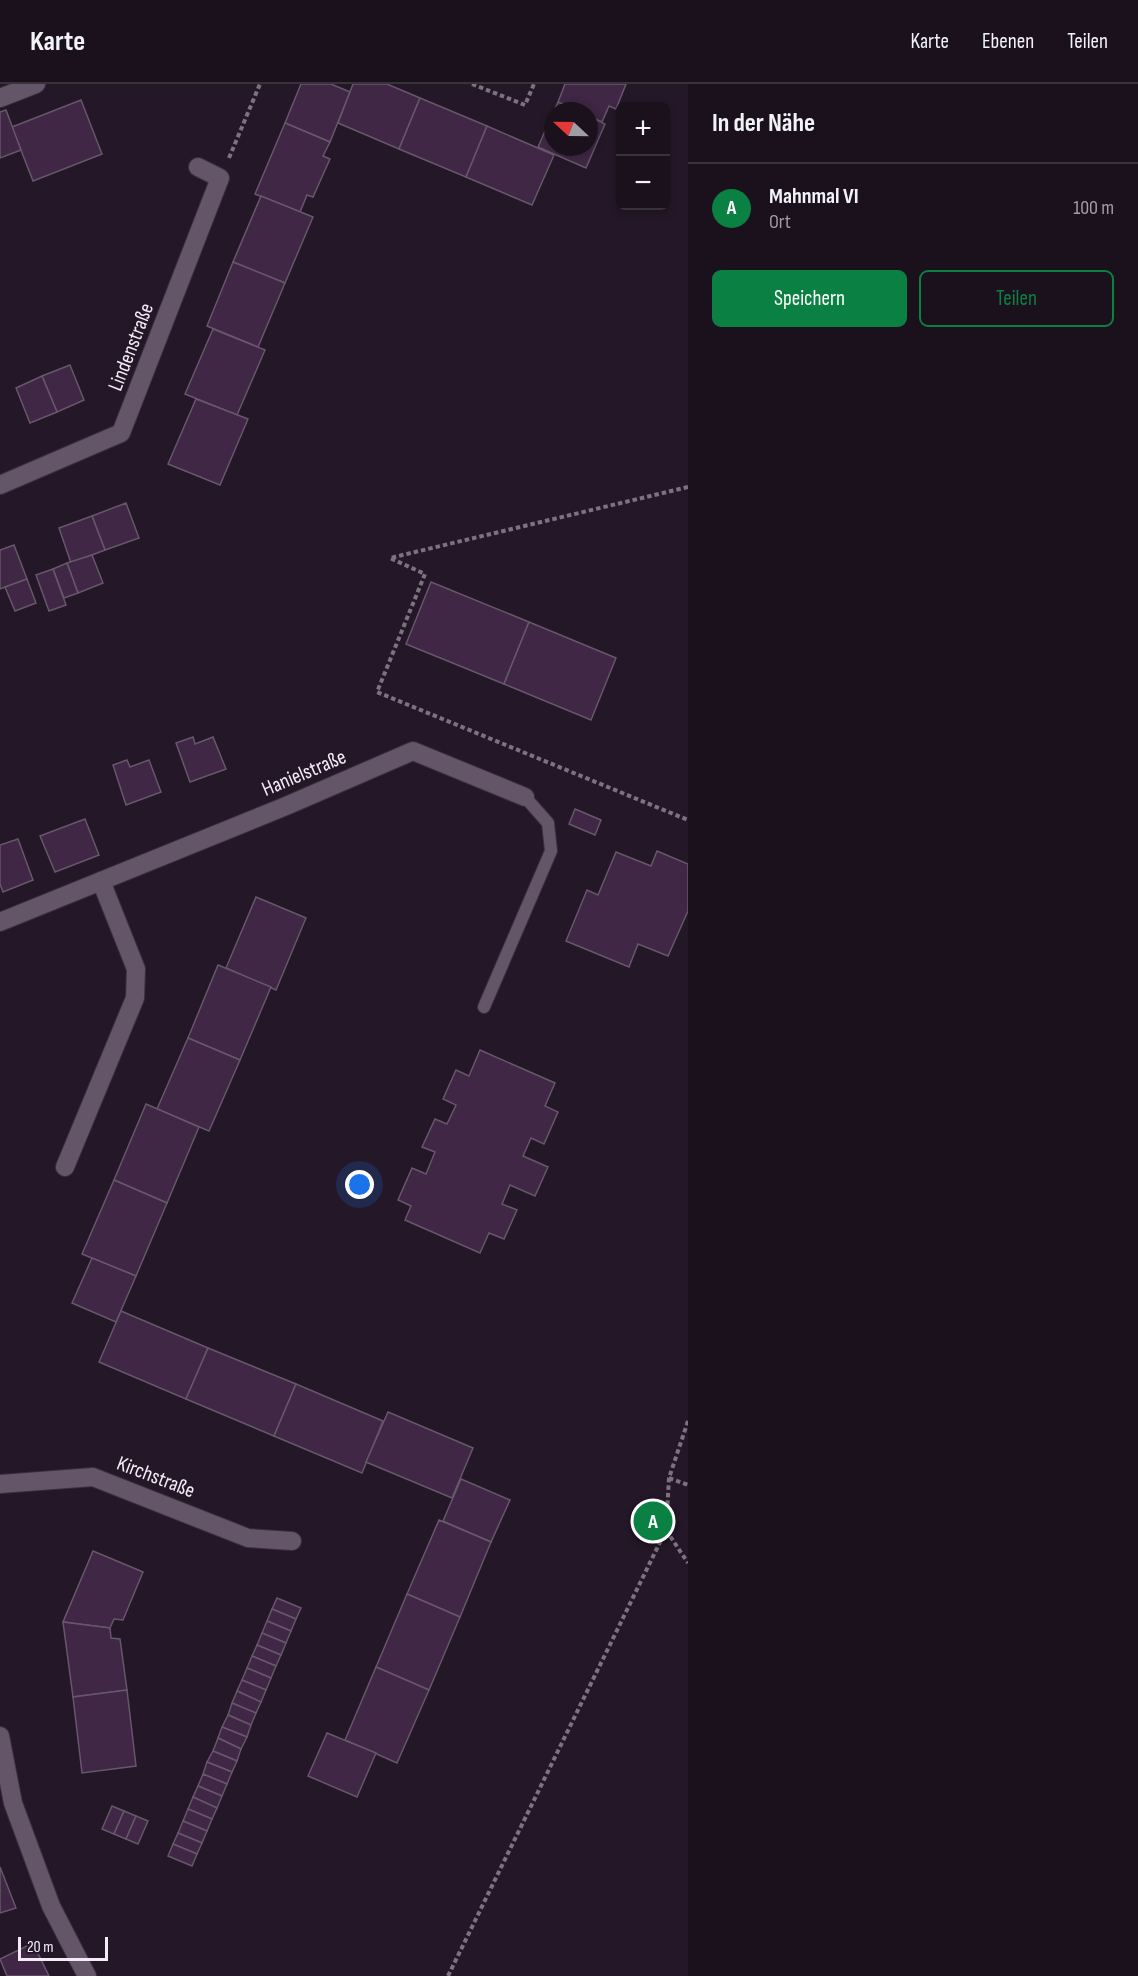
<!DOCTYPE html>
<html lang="de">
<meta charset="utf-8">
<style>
body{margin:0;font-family:"Sofia Sans Condensed",sans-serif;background:#281f2a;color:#f1f3f6}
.controls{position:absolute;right:18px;top:18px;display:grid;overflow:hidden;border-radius:9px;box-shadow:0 3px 9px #0003}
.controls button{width:54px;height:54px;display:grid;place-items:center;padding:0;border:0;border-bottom:2px solid #39313b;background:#1b111d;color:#f1f3f6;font:30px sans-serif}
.compass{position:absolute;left:544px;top:18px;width:54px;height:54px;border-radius:50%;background:#1b111d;box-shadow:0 3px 9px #0003;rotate:292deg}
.scale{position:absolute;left:18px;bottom:15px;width:90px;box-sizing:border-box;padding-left:6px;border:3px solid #f4ebf7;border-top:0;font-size:16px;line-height:21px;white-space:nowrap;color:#f4ebf7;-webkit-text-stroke:4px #241727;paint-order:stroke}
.you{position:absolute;left:360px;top:1101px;width:21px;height:21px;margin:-15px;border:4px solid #fff;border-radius:50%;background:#1a73e8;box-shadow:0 0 0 9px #1a73e833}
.badge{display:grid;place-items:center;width:39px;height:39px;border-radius:50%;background:#0b8043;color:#fff;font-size:20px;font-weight:700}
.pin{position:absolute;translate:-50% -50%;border:3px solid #fff;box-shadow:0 2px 6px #0006}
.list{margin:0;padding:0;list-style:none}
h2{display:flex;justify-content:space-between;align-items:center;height:78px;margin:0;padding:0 24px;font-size:26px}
h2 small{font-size:20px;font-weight:400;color:#a09da4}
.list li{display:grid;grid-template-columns:39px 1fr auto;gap:18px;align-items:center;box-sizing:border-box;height:90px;padding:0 24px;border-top:2px solid #39313b}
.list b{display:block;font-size:22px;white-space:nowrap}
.list p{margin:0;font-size:20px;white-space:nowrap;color:#a09da4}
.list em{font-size:20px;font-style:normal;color:#a09da4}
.actions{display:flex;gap:12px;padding:18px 24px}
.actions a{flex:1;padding:14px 0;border:2px solid #0b8043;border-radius:9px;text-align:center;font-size:21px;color:#0b8043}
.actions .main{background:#0b8043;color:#fff}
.map{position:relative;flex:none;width:688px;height:1892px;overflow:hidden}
header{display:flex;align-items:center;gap:36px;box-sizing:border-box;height:84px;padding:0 30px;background:#1b111d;border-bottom:2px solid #39313b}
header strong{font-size:28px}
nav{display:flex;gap:33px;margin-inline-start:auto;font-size:21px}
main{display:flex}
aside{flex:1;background:#1b111d}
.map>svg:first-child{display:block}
.building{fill:#3f2745;stroke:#67576b;stroke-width:1.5}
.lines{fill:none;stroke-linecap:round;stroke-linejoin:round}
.lane-casing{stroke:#3b313e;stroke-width:14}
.street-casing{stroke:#3b313e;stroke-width:20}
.path{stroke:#7e7281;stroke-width:4;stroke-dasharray:4.5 3;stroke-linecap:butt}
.lane{stroke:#645568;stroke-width:12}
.street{stroke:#645568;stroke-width:18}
.labels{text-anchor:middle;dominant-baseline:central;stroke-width:5;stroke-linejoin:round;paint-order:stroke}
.street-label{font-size:21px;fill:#f4ebf7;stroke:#241727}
</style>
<header>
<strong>Karte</strong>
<nav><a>Karte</a><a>Ebenen</a><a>Teilen</a></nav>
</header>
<main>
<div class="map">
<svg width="688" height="1892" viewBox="0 0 688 1892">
<rect width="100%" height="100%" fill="#241727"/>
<g class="building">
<path d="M 301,0 L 331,0 L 350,8 L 330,58 L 285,39 Z"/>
<path d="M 353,0 L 387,0 L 420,14 L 399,65 L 338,39 Z"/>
<path d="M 565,0 L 626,0 L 616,25 L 609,22 L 602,38 L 589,32 L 589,27 L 577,27 L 558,18 Z"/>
<path d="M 420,14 L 487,42 L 466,93 L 399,65 Z"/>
<path d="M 81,16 L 102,70 L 33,97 L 12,43 Z"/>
<path d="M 558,18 L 577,27 L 554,27 Z"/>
<path d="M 6,26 L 21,66 L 0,74 L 0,28 Z"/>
<path d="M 553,29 L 553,63 L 589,63 L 589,32 L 605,40 L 586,84 L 538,63 Z"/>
<path d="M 285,39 L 330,58 L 323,72 L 330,75 L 313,113 L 307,111 L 300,128 L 255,110 Z"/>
<path d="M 487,42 L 554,71 L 532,121 L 466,93 Z"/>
<path d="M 261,112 L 313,133 L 285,199 L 233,178 Z"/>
<path d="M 233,178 L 285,199 L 258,263 L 207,242 Z"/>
<path d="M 213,245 L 265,266 L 237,331 L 185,310 Z"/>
<path d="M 70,281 L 84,316 L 57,328 L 42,292 Z"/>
<path d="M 42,292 L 57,328 L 30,339 L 16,304 Z"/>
<path d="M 196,315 L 248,335 L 220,401 L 168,380 Z"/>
<path d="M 126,419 L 139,454 L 105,466 L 92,432 Z"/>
<path d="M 92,432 L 105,466 L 71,479 L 59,444 Z"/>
<path d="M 14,461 L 27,495 L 0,505 L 0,466 Z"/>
<path d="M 92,471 L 103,499 L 78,509 L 67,479 Z"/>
<path d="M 67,479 L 78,509 L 64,514 L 53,485 Z"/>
<path d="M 53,485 L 66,521 L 49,527 L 36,491 Z"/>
<path d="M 27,495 L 36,519 L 15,527 L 5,503 Z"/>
<path d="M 431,498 L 529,538 L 504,600 L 406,560 Z"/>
<path d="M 529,538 L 616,574 L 591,636 L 504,600 Z"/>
<path d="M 193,653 L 195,660 L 213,653 L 226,685 L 190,698 L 176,659 Z"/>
<path d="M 127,676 L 130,683 L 149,676 L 161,708 L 126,721 L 113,681 Z"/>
<path d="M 575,725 L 601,736 L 595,751 L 569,740 Z"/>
<path d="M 85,735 L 99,771 L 55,788 L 40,752 Z"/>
<path d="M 18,755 L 33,796 L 3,808 L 0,800 L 0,761 Z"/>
<path d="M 657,767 L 688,780 L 688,827 L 668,872 L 638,860 L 629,883 L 566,857 L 587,806 L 598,811 L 616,768 L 651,782 Z"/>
<path d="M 256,813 L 306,834 L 276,906 L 226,884 Z"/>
<path d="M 218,881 L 271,903 L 240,976 L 188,954 Z"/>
<path d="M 188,954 L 240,976 L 209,1047 L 157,1025 Z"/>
<path d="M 480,966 L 555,999 L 545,1022 L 558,1028 L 544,1060 L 531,1054 L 523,1072 L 548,1083 L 535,1112 L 510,1101 L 502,1120 L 517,1126 L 504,1155 L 489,1149 L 480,1169 L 405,1136 L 411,1122 L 398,1116 L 412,1084 L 426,1090 L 435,1068 L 422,1063 L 435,1035 L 447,1040 L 456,1021 L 443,1015 L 456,986 L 469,992 Z"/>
<path d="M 146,1020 L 199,1043 L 167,1119 L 114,1096 Z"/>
<path d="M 114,1096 L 167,1119 L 136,1192 L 82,1170 Z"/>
<path d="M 92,1174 L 136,1192 L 116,1238 L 72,1219 Z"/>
<path d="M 121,1227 L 208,1264 L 186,1315 L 99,1278 Z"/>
<path d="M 208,1264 L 296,1300 L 274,1352 L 186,1315 Z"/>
<path d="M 296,1300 L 383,1337 L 362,1389 L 274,1352 Z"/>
<path d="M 388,1328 L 473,1364 L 452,1414 L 366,1378 Z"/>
<path d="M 461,1395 L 510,1416 L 491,1458 L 443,1437 Z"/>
<path d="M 439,1436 L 491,1458 L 460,1533 L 407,1510 Z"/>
<path d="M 93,1467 L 143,1488 L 123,1536 L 114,1535 L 110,1544 L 63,1538 Z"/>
<path d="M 407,1510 L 460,1533 L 429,1606 L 376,1583 Z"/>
<path d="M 277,1514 L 301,1524 L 296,1535 L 272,1525 Z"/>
<path d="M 272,1525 L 296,1535 L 291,1547 L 267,1537 Z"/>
<path d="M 267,1537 L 291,1547 L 286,1559 L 262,1549 Z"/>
<path d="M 63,1538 L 110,1544 L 111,1554 L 120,1555 L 127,1606 L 73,1613 Z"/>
<path d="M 262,1549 L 286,1559 L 281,1571 L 257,1561 Z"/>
<path d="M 257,1561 L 281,1571 L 276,1582 L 252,1572 Z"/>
<path d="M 252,1572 L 276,1582 L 271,1594 L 247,1584 Z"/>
<path d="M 376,1583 L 429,1606 L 397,1679 L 345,1656 Z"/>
<path d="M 247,1584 L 271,1594 L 266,1606 L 242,1596 Z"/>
<path d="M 242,1596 L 266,1606 L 261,1618 L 237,1607 Z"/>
<path d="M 127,1606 L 136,1682 L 82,1689 L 73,1613 Z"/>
<path d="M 237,1607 L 261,1618 L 256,1629 L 232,1619 Z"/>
<path d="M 232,1619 L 256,1629 L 251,1641 L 228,1631 Z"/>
<path d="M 228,1631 L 251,1641 L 247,1653 L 222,1643 Z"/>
<path d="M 222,1643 L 247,1653 L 241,1665 L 218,1654 Z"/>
<path d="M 327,1649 L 376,1669 L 357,1713 L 308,1692 Z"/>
<path d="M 218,1654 L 241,1665 L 237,1677 L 213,1667 Z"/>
<path d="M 213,1667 L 237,1677 L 232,1688 L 207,1678 Z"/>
<path d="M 207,1678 L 232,1688 L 227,1700 L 203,1690 Z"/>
<path d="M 203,1690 L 227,1700 L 222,1712 L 198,1702 Z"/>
<path d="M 198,1702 L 222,1712 L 217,1724 L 193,1713 Z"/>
<path d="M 193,1713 L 217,1724 L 212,1735 L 188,1725 Z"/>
<path d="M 112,1722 L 124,1727 L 114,1750 L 102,1745 Z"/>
<path d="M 188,1725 L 212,1735 L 207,1747 L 183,1737 Z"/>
<path d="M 124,1727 L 136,1732 L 126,1755 L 114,1750 Z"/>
<path d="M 136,1732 L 148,1737 L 138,1760 L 126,1755 Z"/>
<path d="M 183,1737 L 207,1747 L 202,1759 L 178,1749 Z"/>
<path d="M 178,1749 L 202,1759 L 197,1770 L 173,1760 Z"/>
<path d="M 173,1760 L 197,1770 L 192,1782 L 168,1772 Z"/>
<path d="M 0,1783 L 16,1824 L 0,1829 Z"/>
<path d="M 33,1859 L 49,1892 L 7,1892 L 0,1875 Z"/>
</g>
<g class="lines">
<g class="lane-casing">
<path id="lane" d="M 484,923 L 551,767 L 548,739 L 525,713"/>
</g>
<g class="street-casing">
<g id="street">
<path d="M 0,14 L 36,0"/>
<path d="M 0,401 L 121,349 L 220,94 L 198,83"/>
<path d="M 0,838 L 286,722 L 413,667 L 525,713"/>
<path d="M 65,1083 L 135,914 L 136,885 L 101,797"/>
<path d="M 0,1400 L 93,1393 L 248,1454 L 292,1457"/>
<path d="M 0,1652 L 13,1719 L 51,1822 L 87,1892"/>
</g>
</g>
<g class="path">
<path d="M 472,0 L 525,21 L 534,0"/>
<path d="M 229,74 L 260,0"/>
<path d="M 688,403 L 390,474 L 425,490 L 377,608 L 688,736"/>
<path d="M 688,1337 L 669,1394 L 666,1446 L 688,1479"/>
<path d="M 669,1394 L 688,1401"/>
<path d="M 448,1892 L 666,1446"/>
</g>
<use href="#lane" class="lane"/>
<use href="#street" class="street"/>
</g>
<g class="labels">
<g class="street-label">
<text transform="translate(131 263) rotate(-69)">Lindenstraße</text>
<text transform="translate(304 689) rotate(-23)">Hanielstraße</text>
<text transform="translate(156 1393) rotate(21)">Kirchstraße</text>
</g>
</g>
</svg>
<div class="controls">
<button>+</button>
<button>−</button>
</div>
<svg class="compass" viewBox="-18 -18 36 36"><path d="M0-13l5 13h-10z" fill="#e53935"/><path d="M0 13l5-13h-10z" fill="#a09da4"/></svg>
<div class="scale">20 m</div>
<div class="you"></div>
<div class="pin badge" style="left:653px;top:1437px">A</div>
</div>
<aside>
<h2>In der Nähe<small></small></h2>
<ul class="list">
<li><span class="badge">A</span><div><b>Mahnmal VI</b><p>Ort</p></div><em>100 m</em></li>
</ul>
<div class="actions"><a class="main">Speichern</a><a>Teilen</a></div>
</aside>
</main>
